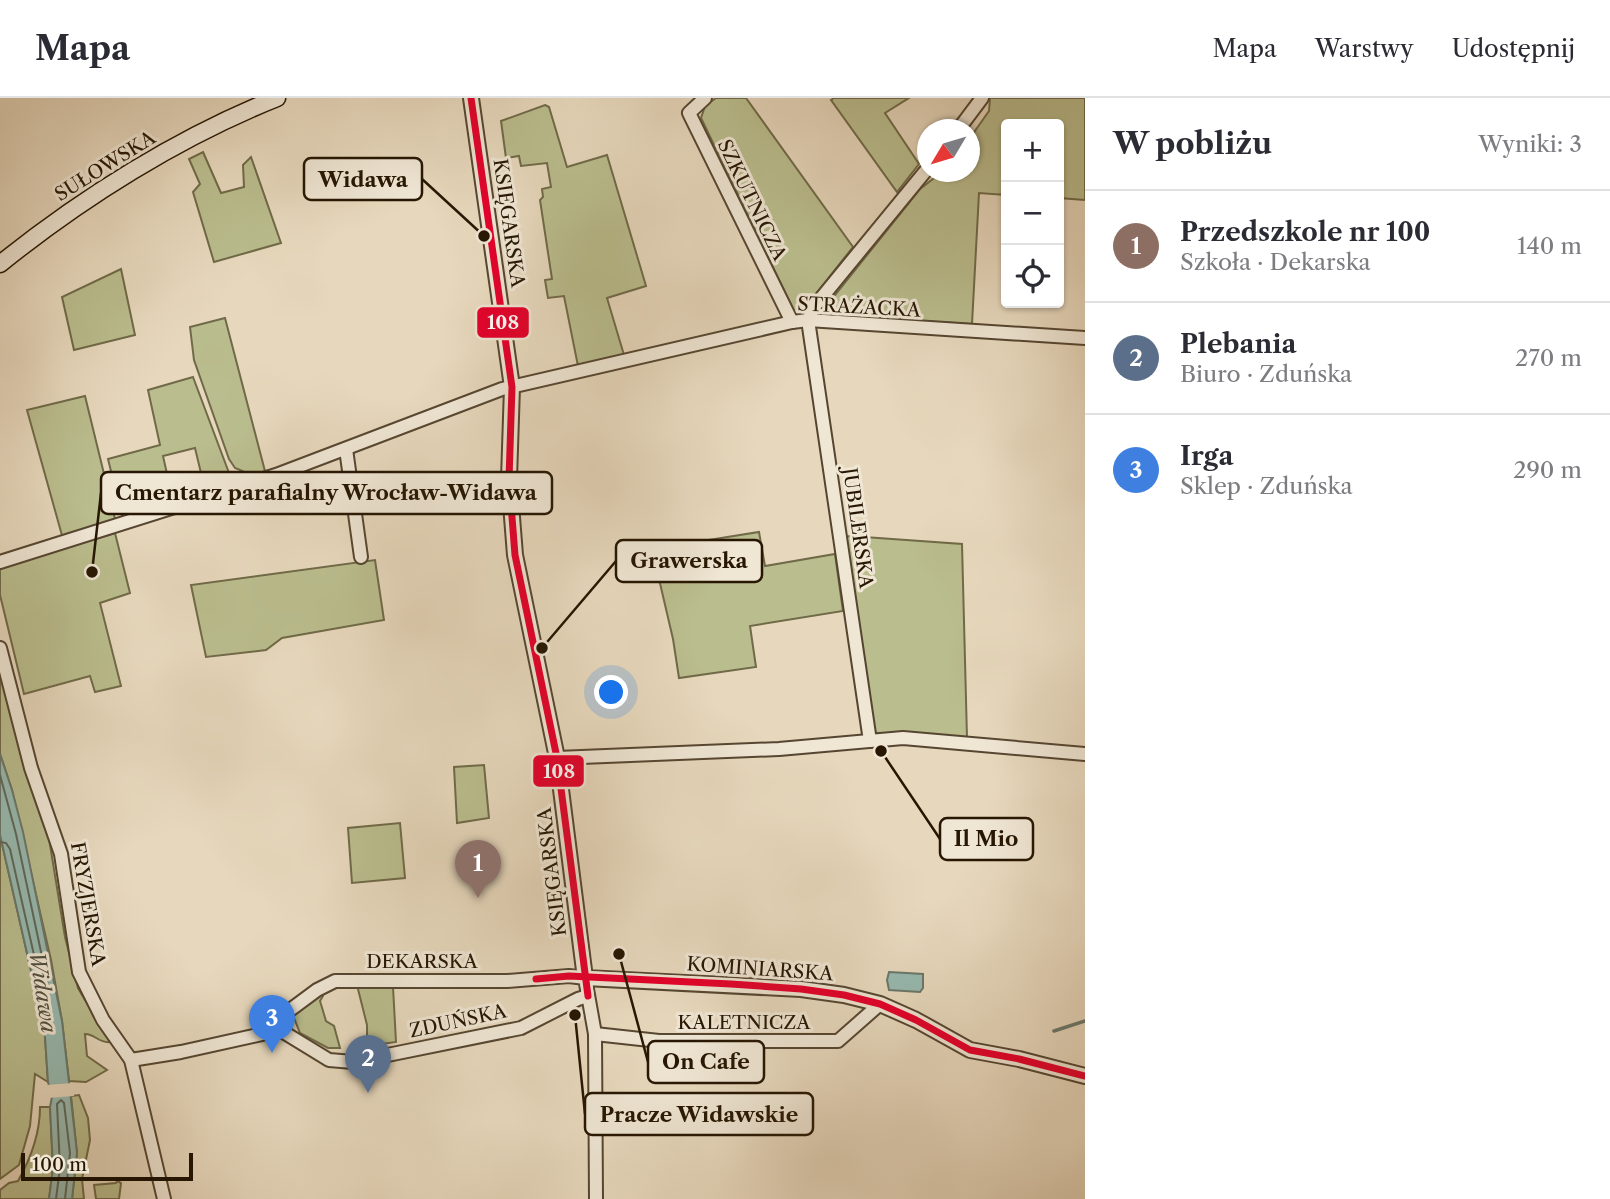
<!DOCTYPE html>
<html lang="pl">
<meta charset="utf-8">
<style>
body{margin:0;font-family:"Libre Caslon Text",serif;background:#f7f7f7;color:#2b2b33}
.controls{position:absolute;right:21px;top:21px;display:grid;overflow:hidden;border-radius:7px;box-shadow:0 2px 5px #0004}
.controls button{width:63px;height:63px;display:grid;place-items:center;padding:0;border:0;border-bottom:2px solid #e1e1e2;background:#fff;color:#2b2b33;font:35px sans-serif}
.compass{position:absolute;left:917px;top:21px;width:63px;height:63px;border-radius:50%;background:#fff;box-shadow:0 2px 5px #0004;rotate:232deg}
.scale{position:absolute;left:21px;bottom:18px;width:172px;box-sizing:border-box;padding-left:7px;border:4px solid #261602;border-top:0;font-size:19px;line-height:24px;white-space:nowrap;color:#261602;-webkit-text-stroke:5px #efe6d4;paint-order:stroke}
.you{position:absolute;left:612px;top:595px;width:24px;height:24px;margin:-18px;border:5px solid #fff;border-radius:50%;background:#1a73e8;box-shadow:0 0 0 10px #1a73e833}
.badge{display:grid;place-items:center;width:46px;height:46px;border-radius:50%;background:#1a73e8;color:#fff;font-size:23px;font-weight:700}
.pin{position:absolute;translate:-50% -58px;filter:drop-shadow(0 2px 4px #0008)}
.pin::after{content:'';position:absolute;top:37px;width:24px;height:21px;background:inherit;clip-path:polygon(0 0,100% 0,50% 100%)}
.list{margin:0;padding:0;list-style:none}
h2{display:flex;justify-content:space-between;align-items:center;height:91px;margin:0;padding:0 28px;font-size:30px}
h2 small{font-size:23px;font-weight:400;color:#7c7c81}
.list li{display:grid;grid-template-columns:46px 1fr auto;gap:21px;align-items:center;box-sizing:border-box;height:112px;padding:0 28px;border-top:2px solid #e1e1e2}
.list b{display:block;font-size:26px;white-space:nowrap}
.list p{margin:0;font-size:23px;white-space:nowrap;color:#7c7c81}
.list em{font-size:23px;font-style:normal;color:#7c7c81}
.icon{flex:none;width:38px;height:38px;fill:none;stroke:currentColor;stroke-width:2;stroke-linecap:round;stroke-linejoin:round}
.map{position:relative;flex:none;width:1085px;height:1101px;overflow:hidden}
header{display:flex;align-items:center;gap:42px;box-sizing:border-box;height:98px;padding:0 35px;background:#fff;border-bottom:2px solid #e1e1e2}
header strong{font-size:33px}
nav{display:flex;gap:38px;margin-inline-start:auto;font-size:24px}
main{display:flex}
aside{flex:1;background:#fff}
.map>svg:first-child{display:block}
.green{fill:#babd8e;stroke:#706a48;stroke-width:2}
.water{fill:#97bab1;stroke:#6a786b;stroke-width:2}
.pier{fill:#e7d8bd}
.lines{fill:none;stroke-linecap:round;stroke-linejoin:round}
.shore{stroke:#5e685a;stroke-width:2}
.stream{stroke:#6a786b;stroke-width:3.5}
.minor-casing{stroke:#564631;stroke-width:16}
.tertiary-casing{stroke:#564631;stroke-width:18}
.secondary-casing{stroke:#261602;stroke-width:19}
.minor{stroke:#efe6d4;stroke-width:12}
.tertiary{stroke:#efe6d4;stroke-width:14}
.secondary{stroke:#efe6d4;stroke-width:16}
.bus-1-casing{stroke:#efe6d4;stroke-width:12}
.bus-1{stroke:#e4002b;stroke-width:7}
.labels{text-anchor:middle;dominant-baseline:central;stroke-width:6;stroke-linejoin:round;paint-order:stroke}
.street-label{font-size:19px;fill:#261602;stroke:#efe6d4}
.water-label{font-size:21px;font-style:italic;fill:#4e4f3f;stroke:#efe6d4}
.leader{fill:none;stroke:#261602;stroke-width:2.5}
.callout-dot{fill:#261602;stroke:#efe6d4;stroke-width:2.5}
.callout{fill:#efe6d4;stroke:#261602;stroke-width:2.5}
.callout-label{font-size:21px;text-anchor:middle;font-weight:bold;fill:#261602}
.line-badge{stroke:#efe6d4;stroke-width:2.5}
.badge-label{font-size:19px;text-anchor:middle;font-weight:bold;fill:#fff}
</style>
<header>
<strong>Mapa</strong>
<nav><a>Mapa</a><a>Warstwy</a><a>Udostępnij</a></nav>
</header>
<main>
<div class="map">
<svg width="1085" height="1101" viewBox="0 0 1085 1101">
<rect width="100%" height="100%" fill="#e7d8bd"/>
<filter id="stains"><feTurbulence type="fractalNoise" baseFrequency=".00286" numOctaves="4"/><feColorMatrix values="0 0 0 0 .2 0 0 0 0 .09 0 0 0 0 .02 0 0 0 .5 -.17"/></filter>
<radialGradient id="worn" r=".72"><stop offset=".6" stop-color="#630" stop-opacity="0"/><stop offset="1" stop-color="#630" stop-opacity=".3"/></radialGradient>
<g class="green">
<path d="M 716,0 L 746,0 L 853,149 L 800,216 L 796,217 L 701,20 L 705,8 Z"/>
<path d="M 834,0 L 909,0 L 885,15 L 919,66 L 897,94 L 831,2 Z"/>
<path d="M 990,0 L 1085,0 L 1085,102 L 1059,100 L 1059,26 L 1006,26 L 1006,97 L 979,95 L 972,226 L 819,217 L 920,91 L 942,74 L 970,74 L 970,40 L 989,13 Z"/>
<path d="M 545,7 L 549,9 L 567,69 L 607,57 L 646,188 L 607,200 L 624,257 L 578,268 L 564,198 L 548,200 L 545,182 L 552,181 L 540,102 L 543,99 L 542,91 L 551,89 L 547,65 L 521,68 L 519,58 L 506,60 L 501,23 Z"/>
<path d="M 203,54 L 221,95 L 244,89 L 243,67 L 251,59 L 281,145 L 214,164 L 193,94 L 200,86 L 189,61 Z"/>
<path d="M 121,171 L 135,237 L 74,252 L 62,199 Z"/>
<path d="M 225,220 L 266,377 L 259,380 L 235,370 L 229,361 L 194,262 L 190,229 Z"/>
<path d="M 193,279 L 232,383 L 226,389 L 206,396 L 195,350 L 163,358 L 174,407 L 123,422 L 108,361 L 160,347 L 148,292 Z"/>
<path d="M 85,298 L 116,425 L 63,441 L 27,312 Z"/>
<path d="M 759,434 L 765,468 L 835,456 L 843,513 L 750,528 L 756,569 L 679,580 L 673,541 L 652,451 Z"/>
<path d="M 115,435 L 130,495 L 100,505 L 121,588 L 95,594 L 90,578 L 24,596 L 0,497 L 0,469 Z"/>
<path d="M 850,438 L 962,446 L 967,640 L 912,635 L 874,635 L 845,439 Z"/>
<path d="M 375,462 L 384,522 L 282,540 L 266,552 L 206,559 L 191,487 Z"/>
<path d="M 0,573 L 46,722 L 65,839 L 78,890 L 110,944 C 100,946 95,936 85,936 L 87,958 L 107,972 L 86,984 L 69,983 L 62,923 L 51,862 L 12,692 L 0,656 Z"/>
<path d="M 484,667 L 489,720 L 457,725 L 454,669 Z"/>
<path d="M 400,725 L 405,780 L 352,785 L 348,730 Z"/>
<path d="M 0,737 L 40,912 L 45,939 L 48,984 L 35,976 L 30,1028 L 19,1067 L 0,1081 Z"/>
<path d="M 357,887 L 393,889 L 396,944 L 367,948 L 367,927 Z"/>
<path d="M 321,894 L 323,898 L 320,903 L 326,923 L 334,928 L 340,950 L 328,950 L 300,935 L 292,915 Z"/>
<path d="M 79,997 L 88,1020 L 90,1042 L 82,1081 L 84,1101 L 72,1101 L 77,1055 L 71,998 Z"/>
<path d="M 40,1009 L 50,1009 L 53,1070 L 49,1101 L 0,1101 L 0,1092 L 9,1085 L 18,1083 C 31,1060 40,1036 40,1009 Z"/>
<path d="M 117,1083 L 121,1085 L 119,1101 L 96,1101 L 94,1087 L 116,1085 Z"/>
</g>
<g class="water">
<path d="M 0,656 L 12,692 L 23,734 L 62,923 L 77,1055 L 72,1101 L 49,1101 L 53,1070 L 50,1009 L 52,999 L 48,984 L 45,939 L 40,912 L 0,737 Z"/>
<path d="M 889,874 L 923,876 L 923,890 L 920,894 L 889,892 L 887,882 Z"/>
</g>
<path class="pier" d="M 73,985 L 74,998 L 48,1000 L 46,987 Z"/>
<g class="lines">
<g class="shore">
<path d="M 0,677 L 16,736 L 48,887 L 46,891 L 41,888 L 10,751 L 6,745 L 0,744"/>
<path d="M 56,1101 L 60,1070 L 57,1006 L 61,1002 L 64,1005 L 70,1055 L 65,1101"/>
</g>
<path class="stream" d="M 1054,933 L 1085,923"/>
<g class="minor-casing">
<g id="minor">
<path d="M 705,0 L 689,15 L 792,224"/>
<path d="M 958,32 L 982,0"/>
<path d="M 346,351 L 361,459"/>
<path d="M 0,464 L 276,377 L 502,291 L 792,224 L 808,222 L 1085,240"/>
<path d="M 0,550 L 31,670 L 61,756 L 79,874 L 103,922 L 131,962 L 164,1101"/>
<path d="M 870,643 L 808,222 L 814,209 L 928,70"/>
<path d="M 557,660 L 779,651 L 903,640 L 1085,656"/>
<path d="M 280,932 L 286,915 L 317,892 L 335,883 L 507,883 L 569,878 L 585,880 L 595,936 L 596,1101"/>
<path d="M 595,936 L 659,943 L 838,943 L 880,906"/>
<path d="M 131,962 L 181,954 L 280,932 L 329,962 L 353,964 L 521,930 L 578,901 L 588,898"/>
</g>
</g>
<g class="tertiary-casing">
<path id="tertiary" d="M 471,0 L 512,289 L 509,381 L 515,457 L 557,660 L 585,880 L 801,891 L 844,897 L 880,906 L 916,922 L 970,952 L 1019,961 L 1085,978"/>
</g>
<g class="secondary-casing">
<path id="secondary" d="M 0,166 C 82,100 179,39 277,0"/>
</g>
<use href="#minor" class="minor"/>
<use href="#tertiary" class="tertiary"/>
<use href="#secondary" class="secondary"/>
<g class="bus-1-casing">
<g id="bus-1">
<path d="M 471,0 L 512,289 L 509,381 L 515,457 L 557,660 L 588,898"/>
<path d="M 536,881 L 569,878 L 731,886 L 801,891 L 844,897 L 880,906 L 916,922 L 970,952 L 1019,961 L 1085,978"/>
</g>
</g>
<use href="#bus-1" class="bus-1"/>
</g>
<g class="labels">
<g class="street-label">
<text transform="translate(105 68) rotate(-32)">SUŁOWSKA</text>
<text transform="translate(752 102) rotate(64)">SZKUTNICZA</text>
<text transform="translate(509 125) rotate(82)">KSIĘGARSKA</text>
<text transform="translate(859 209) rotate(3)">STRAŻACKA</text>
<text transform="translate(858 430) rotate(82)">JUBILERSKA</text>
<text transform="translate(552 774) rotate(-97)">KSIĘGARSKA</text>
<text transform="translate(88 806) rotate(80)">FRYZJERSKA</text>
<text x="422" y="863">DEKARSKA</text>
<text transform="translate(760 871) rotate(4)">KOMINIARSKA</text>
<text transform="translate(458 923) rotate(-12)">ZDUŃSKA</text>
<text x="744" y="924">KALETNICZA</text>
</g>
<g class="water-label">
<text transform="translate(43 894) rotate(81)">Widawa</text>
</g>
</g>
<path class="leader" d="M484 138L422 81M92 474L101 395M542 550L616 463M881 653L940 741M619 856L648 964M575 917L585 1016"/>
<g class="callout-dot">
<circle cx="484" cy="138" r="7"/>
<circle cx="92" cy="474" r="7"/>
<circle cx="542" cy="550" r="7"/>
<circle cx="881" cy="653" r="7"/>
<circle cx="619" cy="856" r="7"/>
<circle cx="575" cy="917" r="7"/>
</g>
<g class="callout">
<rect x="304" y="60" width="118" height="42" rx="7"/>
<rect x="101" y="374" width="451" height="42" rx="7"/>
<rect x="616" y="442" width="146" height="42" rx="7"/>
<rect x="940" y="720" width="93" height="42" rx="7"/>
<rect x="648" y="943" width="116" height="42" rx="7"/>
<rect x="585" y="995" width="228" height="42" rx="7"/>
</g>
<g class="callout-label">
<text x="363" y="89">Widawa</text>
<text x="326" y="402">Cmentarz parafialny Wrocław-Widawa</text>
<text x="689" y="470">Grawerska</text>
<text x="986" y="748">Il Mio</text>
<text x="706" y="971">On Cafe</text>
<text x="699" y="1024">Pracze Widawskie</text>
</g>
<g class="line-badge">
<rect x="476" y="208" width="54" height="33" rx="7" fill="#e4002b"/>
<rect x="532" y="656" width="53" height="34" rx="7" fill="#e4002b"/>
</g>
<g class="badge-label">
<text x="503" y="231">108</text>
<text x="559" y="680">108</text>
</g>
<rect width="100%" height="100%" filter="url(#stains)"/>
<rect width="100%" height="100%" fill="url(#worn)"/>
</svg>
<div class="controls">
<button>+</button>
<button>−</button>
<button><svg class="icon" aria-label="locate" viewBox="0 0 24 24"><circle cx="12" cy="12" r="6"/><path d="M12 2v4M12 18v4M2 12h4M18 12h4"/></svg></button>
</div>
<svg class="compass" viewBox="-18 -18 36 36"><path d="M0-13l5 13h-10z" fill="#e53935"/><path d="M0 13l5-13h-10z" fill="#7c7c81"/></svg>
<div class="scale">100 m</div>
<div class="you"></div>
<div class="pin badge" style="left:478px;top:800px;background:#8d6e63">1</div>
<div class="pin badge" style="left:368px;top:995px;background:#5c6f8a">2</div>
<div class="pin badge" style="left:272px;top:955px;background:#3f7fe0">3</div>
</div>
<aside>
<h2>W pobliżu<small>Wyniki: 3</small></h2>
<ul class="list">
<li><span class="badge" style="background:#8d6e63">1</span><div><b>Przedszkole nr 100</b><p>Szkoła · Dekarska</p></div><em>140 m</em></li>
<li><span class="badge" style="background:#5c6f8a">2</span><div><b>Plebania</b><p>Biuro · Zduńska</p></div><em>270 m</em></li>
<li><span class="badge" style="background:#3f7fe0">3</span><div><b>Irga</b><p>Sklep · Zduńska</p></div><em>290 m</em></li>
</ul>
</aside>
</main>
